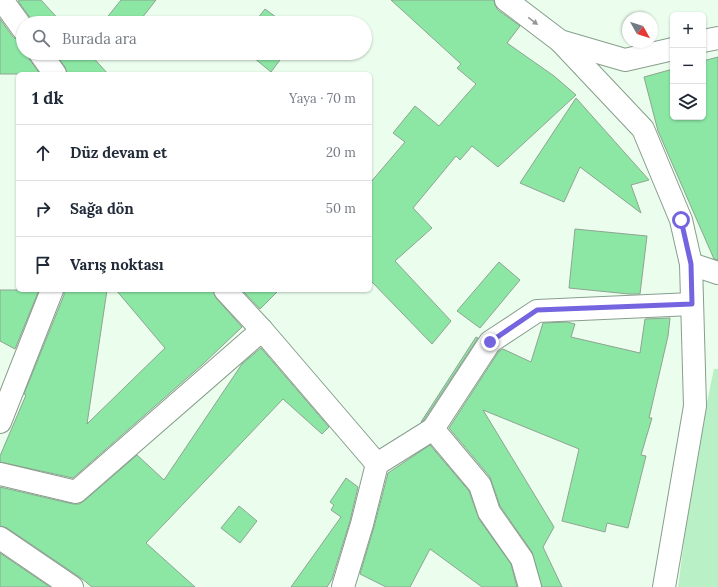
<!DOCTYPE html>
<html lang="tr">
<meta charset="utf-8">
<style>
body{margin:0;font-family:Lora,serif;background:#f6f6f7;color:#1f2937}
.controls{position:absolute;right:12px;top:12px;display:grid;overflow:hidden;border-radius:6px;box-shadow:0 1px 3px #0004}
.controls button{width:36px;height:36px;display:grid;place-items:center;padding:0;border:0;border-bottom:1px solid #e0e1e3;background:#fff;color:#1f2937;font:20px sans-serif}
.compass{position:absolute;left:622px;top:12px;width:36px;height:36px;border-radius:50%;background:#fff;box-shadow:0 1px 3px #0004;rotate:129deg}
.stop{position:absolute;width:12px;height:12px;margin:-9px;border:3px solid #7564df;border-radius:50%;background:#fff}
.stop.end{background:#7564df;border-color:#fff;box-shadow:0 1px 4px #0008}
.list{margin:0;padding:0;list-style:none}
h2{display:flex;justify-content:space-between;align-items:center;height:52px;margin:0;padding:0 16px;font-size:17px}
h2 small{font-size:13px;font-weight:400;color:#747a83}
.list li{display:grid;grid-template-columns:26px 1fr auto;gap:12px;align-items:center;box-sizing:border-box;height:56px;padding:0 16px;border-top:1px solid #e0e1e3}
.list b{display:block;font-size:15px;white-space:nowrap}
.list em{font-size:13px;font-style:normal;color:#747a83}
.icon{flex:none;width:22px;height:22px;fill:none;stroke:currentColor;stroke-width:2;stroke-linecap:round;stroke-linejoin:round}
.map{position:relative;flex:none;width:718px;height:587px;overflow:hidden}
.search{position:absolute;background:#fff;box-shadow:0 1px 3px #0004;left:16px;top:16px;width:356px;height:44px;display:flex;align-items:center;gap:10px;box-sizing:border-box;padding:0 14px;border-radius:22px;color:#747a83;font-size:15px}
.panel{position:absolute;background:#fff;box-shadow:0 1px 3px #0004;left:16px;top:72px;width:356px;height:220px;border-radius:6px}
.map>svg:first-child{display:block}
.green{fill:#baf0c5}
.building{fill:#8ce7a4;stroke:#8ea492}
.lines{fill:none;stroke-linecap:round;stroke-linejoin:round}
.street-casing{stroke:#889e8c;stroke-width:24}
.secondary-casing{stroke:#889e8c;stroke-width:24}
.street{stroke:#fff;stroke-width:22}
.secondary{stroke:#fff;stroke-width:22}
.oneway{fill:#949894}
.route{stroke:#7564df;stroke-width:5}
</style>
<div class="map">
<svg width="718" height="587" viewBox="0 0 718 587">
<rect width="100%" height="100%" fill="#ebfeee"/>
<path class="green" d="M 714,369 L 718,369 L 718,587 L 678,587 L 695,458 Z"/>
<g class="building">
<path d="M 20,0 L 41,0 L 62,23 L 34,23 L 18,1 Z"/>
<path d="M 121,0 L 156,0 L 138,23 L 109,23 L 105,20 Z"/>
<path d="M 391,0 L 494,0 L 495,5 L 498,10 L 520,26 L 507,43 L 554,76 L 576,95 L 498,167 L 472,146 L 460,160 L 456,156 L 413,208 L 432,228 L 395,261 L 451,321 L 432,344 L 372,282 L 370,284 L 370,183 L 405,142 L 393,133 L 415,106 L 439,126 L 476,84 L 457,68 L 461,64 Z"/>
<path d="M 265,9 L 284,23 L 254,23 Z"/>
<path d="M 0,19 L 13,37 L 18,40 L 23,41 L 23,53 L 28,53 L 30,60 L 40,74 L 0,74 Z"/>
<path d="M 55,53 L 89,53 L 108,74 L 67,74 L 65,67 Z"/>
<path d="M 248,53 L 285,53 L 271,72 Z"/>
<path d="M 718,57 L 718,260 L 714,259 L 658,131 L 644,77 L 673,69 L 673,117 L 703,117 L 703,61 Z"/>
<path d="M 576,98 L 649,180 L 631,185 L 641,213 L 580,167 L 564,202 L 520,183 Z"/>
<path d="M 575,229 L 647,236 L 640,294 L 629,294 L 569,288 Z"/>
<path d="M 499,262 L 520,280 L 480,328 L 457,311 Z"/>
<path d="M 0,290 L 39,290 L 15,349 L 0,341 Z"/>
<path d="M 64,290 L 107,290 L 87,424 L 165,348 L 116,290 L 213,290 L 216,298 L 242,327 L 203,364 L 73,478 L 0,462 L 0,456 L 26,395 L 24,394 L 64,295 Z"/>
<path d="M 242,290 L 279,290 L 260,309 Z"/>
<path d="M 670,318 L 668,336 L 649,418 L 652,418 L 641,455 L 646,456 L 628,528 L 607,523 L 605,532 L 562,521 L 579,449 L 483,410 L 554,527 L 543,547 L 562,587 L 542,587 L 532,552 L 500,506 L 490,477 L 449,428 L 499,351 L 503,349 L 531,362 L 543,323 L 567,322 L 575,324 L 571,337 L 640,353 L 645,319 Z"/>
<path d="M 476,337 L 478,338 L 424,420 L 421,422 Z"/>
<path d="M 261,348 L 329,427 L 322,434 L 283,399 L 146,543 L 195,587 L 92,587 L 81,578 L 7,528 L 0,526 L 0,487 L 73,504 L 79,504 L 84,501 L 137,455 L 164,480 L 242,364 Z"/>
<path d="M 430,445 L 469,491 L 479,519 L 511,564 L 517,587 L 482,587 L 430,549 L 410,587 L 386,587 L 360,574 L 374,527 L 388,473 Z"/>
<path d="M 346,478 L 358,487 L 350,521 L 332,579 L 327,587 L 291,587 L 341,517 L 331,510 L 334,505 L 330,502 Z"/>
<path d="M 239,506 L 257,521 L 240,543 L 221,528 Z"/>
<path d="M 0,553 L 50,587 L 0,587 Z"/>
</g>
<g class="lines">
<g class="street-casing">
<g id="street">
<path d="M 2,0 L 23,29"/>
<path d="M 560,41 L 643,129 L 681,220 L 691,264 L 695,406 L 664,587"/>
<path d="M 40,53 L 55,74"/>
<path d="M 691,264 L 718,273"/>
<path d="M 225,290 L 262,330 L 377,464"/>
<path d="M 0,422 L 52,290"/>
<path d="M 433,429 L 480,485 L 489,512 L 522,559 L 530,587"/>
<path d="M 0,474 L 76,492 L 262,330"/>
<path d="M 0,538 L 72,587"/>
<path d="M 343,587 L 362,524 L 377,464 L 433,429 L 490,342 L 537,311 L 692,304"/>
</g>
</g>
<g class="secondary-casing">
<g id="secondary">
<path d="M 506,0 L 560,41 L 625,60 L 673,49"/>
<path d="M 703,41 L 718,38"/>
</g>
</g>
<use href="#street" class="street"/>
<use href="#secondary" class="secondary"/>
</g>
<defs><path id="oneway-solid" d="M-6-.8H1V-3.2L6.5 0L1 3.2V.8H-6Z"/></defs>
<use class="oneway" href="#oneway-solid" transform="translate(533 21) rotate(37)"/>
<g class="lines">
<path class="route" d="M 490,342 L 537,310 L 692,304 L 691,264 L 681,220"/>
</g>
</svg>
<div class="controls">
<button>+</button>
<button>−</button>
<button><svg class="icon" aria-label="layers" viewBox="0 0 24 24"><path d="M12 4l9 5-9 5-9-5zM3 14l9 5 9-5"/></svg></button>
</div>
<svg class="compass" viewBox="-18 -18 36 36"><path d="M0-13l5 13h-10z" fill="#e53935"/><path d="M0 13l5-13h-10z" fill="#747a83"/></svg>
<div class="stop" style="left:681px;top:220px"></div>
<div class="stop end" style="left:490px;top:342px"></div>
<div class="search"><svg class="icon" aria-label="search" viewBox="0 0 24 24"><circle cx="10" cy="10" r="6"/><path d="M15 15l6 6"/></svg>Burada ara</div>
<section class="panel">
<h2>1 dk<small>Yaya · 70 m</small></h2>
<ul class="list">
<li><svg class="icon" aria-label="ahead" viewBox="0 0 24 24"><path d="M12 20V5M6 11l6-6 6 6"/></svg><div><b>Düz devam et</b></div><em>20 m</em></li>
<li><svg class="icon" aria-label="right" viewBox="0 0 24 24"><path d="M7 20v-9h11M14 6l5 5-5 5"/></svg><div><b>Sağa dön</b></div><em>50 m</em></li>
<li><svg class="icon" aria-label="arrive" viewBox="0 0 24 24"><path d="M6 21V4h12l-3 4 3 4H6"/></svg><div><b>Varış noktası</b></div></li>
</ul>
</section>
</div>
